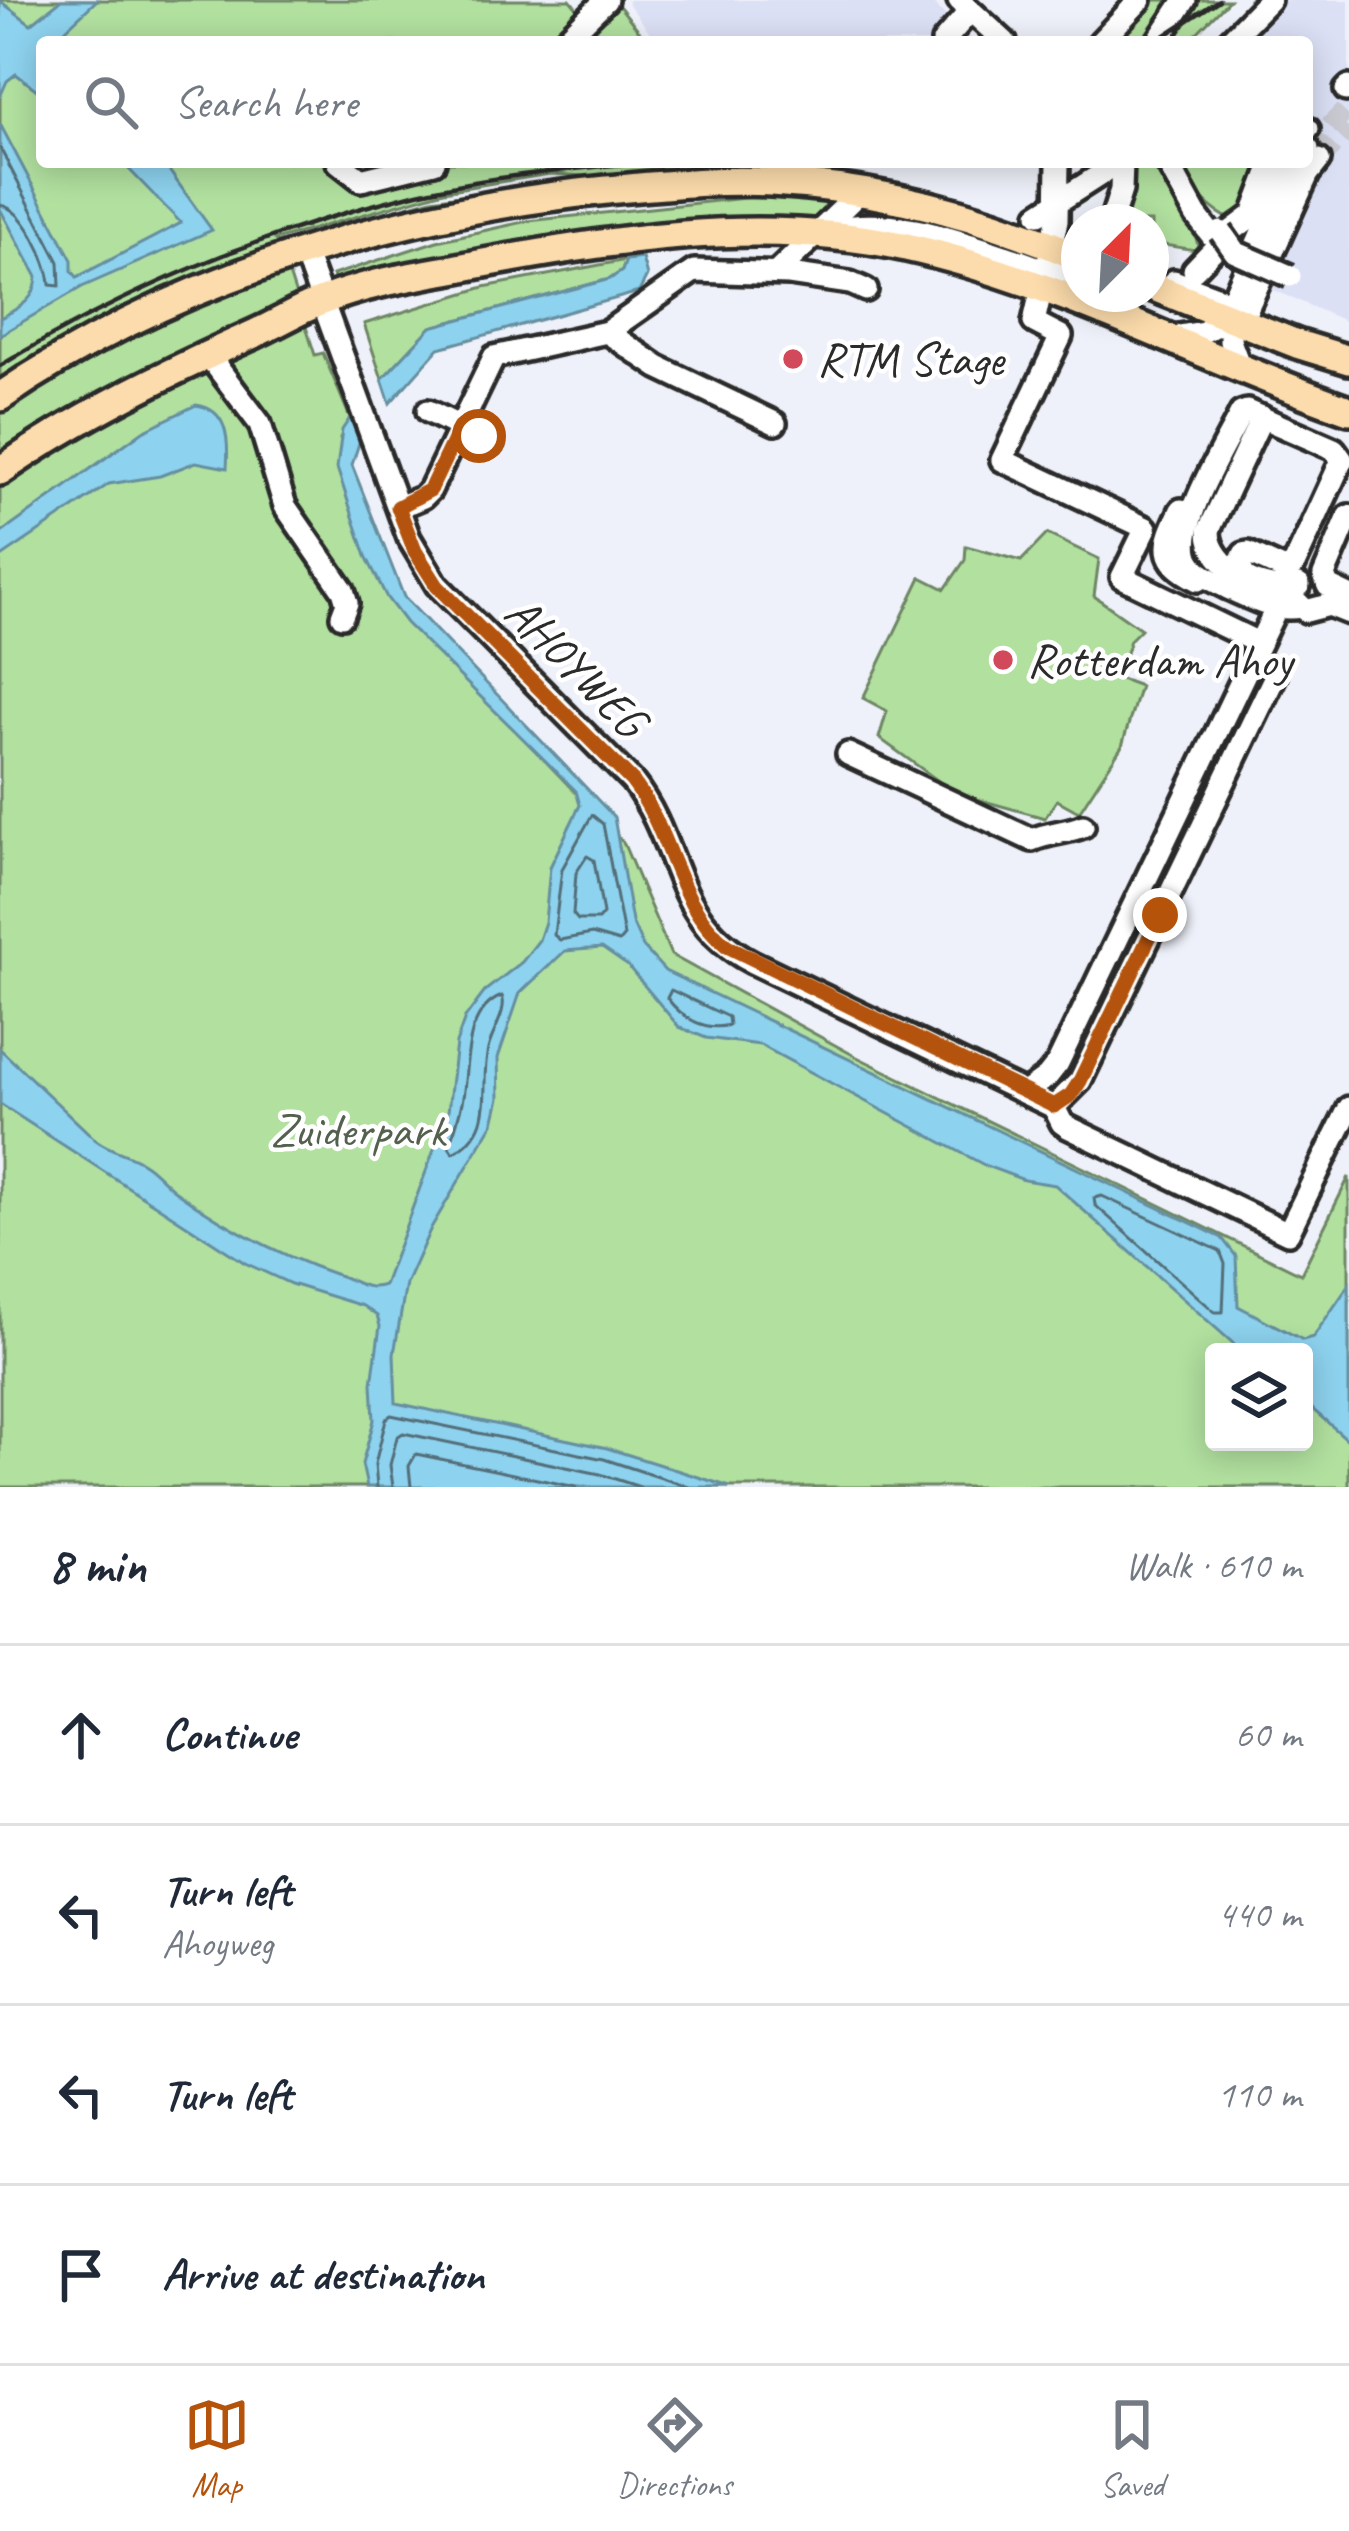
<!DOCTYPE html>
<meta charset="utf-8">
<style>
body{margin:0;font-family:Caveat,sans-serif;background:#f2f2f3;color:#1f2937}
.controls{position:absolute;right:36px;bottom:36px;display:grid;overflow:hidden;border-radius:12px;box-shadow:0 6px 30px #0003}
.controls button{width:108px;height:108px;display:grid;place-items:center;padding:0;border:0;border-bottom:3px solid #e0e1e3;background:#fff;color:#1f2937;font:60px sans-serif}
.compass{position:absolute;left:1061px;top:204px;width:108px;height:108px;border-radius:50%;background:#fff;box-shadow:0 6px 30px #0003;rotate:24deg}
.stop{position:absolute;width:36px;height:36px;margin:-27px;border:9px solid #b45309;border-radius:50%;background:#fff}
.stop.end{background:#b45309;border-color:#fff;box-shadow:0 3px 12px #0008}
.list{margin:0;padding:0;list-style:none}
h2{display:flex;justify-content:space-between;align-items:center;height:156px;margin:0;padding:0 48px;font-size:51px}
h2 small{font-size:39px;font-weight:400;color:#747a83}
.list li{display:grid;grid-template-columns:78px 1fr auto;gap:36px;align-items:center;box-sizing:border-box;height:180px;padding:0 48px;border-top:3px solid #e0e1e3}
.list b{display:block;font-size:45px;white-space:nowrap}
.list p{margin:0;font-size:39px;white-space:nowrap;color:#747a83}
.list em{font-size:39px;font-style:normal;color:#747a83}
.icon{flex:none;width:66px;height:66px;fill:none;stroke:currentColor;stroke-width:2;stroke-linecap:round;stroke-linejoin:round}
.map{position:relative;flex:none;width:1349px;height:1487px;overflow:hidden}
.search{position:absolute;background:#fff;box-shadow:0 6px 30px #0003;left:36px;right:36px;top:36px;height:132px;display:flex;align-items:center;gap:30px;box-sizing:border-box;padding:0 42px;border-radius:12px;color:#747a83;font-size:45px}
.sheet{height:876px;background:#fff}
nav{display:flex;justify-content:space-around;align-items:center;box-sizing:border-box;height:168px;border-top:3px solid #e0e1e3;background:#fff;font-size:33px;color:#747a83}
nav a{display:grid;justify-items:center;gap:6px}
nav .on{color:#b45309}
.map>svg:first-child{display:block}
.built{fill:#dce0f5}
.green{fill:#b1e09f;stroke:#6e8665;stroke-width:3;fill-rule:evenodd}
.water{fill:#8dd2ee;stroke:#668fa0;stroke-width:3}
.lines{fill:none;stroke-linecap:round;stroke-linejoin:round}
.shore{stroke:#526e79;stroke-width:3}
.minor-tunnel{stroke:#c8c9d1;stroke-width:21;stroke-dasharray:21 10;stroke-linecap:butt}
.minor-casing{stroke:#2b2b2b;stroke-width:30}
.major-casing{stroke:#2b2b2b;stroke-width:36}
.minor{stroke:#fff;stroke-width:21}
.major{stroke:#fcdcac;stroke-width:27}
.rail{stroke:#2b2b2b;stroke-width:4.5}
.minor-bridge-casing{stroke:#2b2b2b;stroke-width:30;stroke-linecap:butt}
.minor-bridge{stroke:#fff;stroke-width:21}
.route{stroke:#b45309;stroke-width:15}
.poi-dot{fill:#d1495b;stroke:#fff;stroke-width:4.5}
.labels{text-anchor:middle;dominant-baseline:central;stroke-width:9;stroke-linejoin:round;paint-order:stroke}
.poi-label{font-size:48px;fill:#2b2b2b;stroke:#fff;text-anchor:start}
.street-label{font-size:48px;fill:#2b2b2b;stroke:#fff}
.park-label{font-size:48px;fill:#53614e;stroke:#fff}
</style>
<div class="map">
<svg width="1349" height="1487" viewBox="0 0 1349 1487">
<rect width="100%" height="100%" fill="#eff1fa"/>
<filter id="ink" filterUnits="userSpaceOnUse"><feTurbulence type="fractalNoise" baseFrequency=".00833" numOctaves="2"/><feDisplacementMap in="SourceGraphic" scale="24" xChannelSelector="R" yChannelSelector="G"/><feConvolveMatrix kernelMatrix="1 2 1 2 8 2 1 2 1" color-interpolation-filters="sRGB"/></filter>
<g filter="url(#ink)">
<g class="built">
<path d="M 629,0 L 930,0 L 964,34 L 956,42 L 657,42 L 627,2 Z"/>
<path d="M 1249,0 L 1349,0 L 1349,323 L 1230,271 L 1259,182 L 1239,162 L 1307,162 L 1307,42 L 1208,42 Z"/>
</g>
<g class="green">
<path d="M 0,0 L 570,0 L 591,25 L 614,5 L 620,7 L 648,42 L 42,42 L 42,162 L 708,162 L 702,165 L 709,183 L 550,174 L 444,191 L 275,240 L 277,243 L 432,199 L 488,191 L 492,197 L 288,271 L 315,355 L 323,353 L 350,418 L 340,438 L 395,588 L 506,720 L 623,842 L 671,955 L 855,1056 L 1301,1274 L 1349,1177 L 1349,1487 L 0,1487 ZM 1214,1352 L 1304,1352 L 1304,1442 L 1214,1442 Z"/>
<path d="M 1153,0 L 1229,0 L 1188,42 L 1117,42 Z"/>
<path d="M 1176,162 L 1253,162 L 1260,169 L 1254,205 L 1232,220 C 1206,209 1189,186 1176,162 Z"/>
<path d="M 1146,164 C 1173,176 1192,217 1198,246 L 1195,250 L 1151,243 L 1151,222 L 1116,222 L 1128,168 Z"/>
<path d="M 773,195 L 842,199 L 817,220 L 746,222 L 337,287 L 333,275 L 437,241 L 528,221 Z"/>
<path d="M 626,260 L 622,271 L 610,279 L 431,327 L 382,379 L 364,324 L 484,287 Z"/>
<path d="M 1047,534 L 1099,559 L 1094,596 L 1141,629 L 1130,640 L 1118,678 L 1140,686 L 1122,746 L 1079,812 L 1057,800 L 1045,818 L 955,793 L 879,738 L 887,711 L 863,698 L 921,577 L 945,589 L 965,560 L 966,546 L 1021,561 Z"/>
</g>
<g class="water">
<path d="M 61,0 L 97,0 L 66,29 L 75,42 L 42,42 L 42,94 L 16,74 L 7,81 L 0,97 L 0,1 L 31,24 Z"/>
<path d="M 0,124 L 72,260 L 72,271 L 77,277 L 181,223 L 122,162 L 163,162 L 212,230 L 82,287 L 0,335 L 0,318 C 19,308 36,300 37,277 L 0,209 Z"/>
<path d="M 642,258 L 647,276 L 639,292 L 439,348 L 390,403 L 382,379 L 431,327 L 610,279 L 622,271 L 626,260 Z"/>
<path d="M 196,405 C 228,409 229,440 227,468 L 196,462 L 160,476 L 109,484 L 0,558 L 0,534 L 143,431 Z"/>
<path d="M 350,418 L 360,440 L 352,465 L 404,597 L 614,817 L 632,922 L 643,947 L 665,971 L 1222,1238 L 1236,1256 L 1238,1306 L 1303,1340 L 1313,1337 L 1349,1285 L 1349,1441 L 1304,1402 L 1304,1352 L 1243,1352 L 1055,1185 L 1024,1180 L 986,1166 L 760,1045 L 706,1038 L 679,1027 L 628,966 L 602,948 L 565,951 L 520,993 L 498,1058 L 499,1098 L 493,1123 L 431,1228 L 406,1284 L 394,1354 L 396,1403 L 607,1448 L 730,1487 L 367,1487 L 362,1464 L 374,1420 L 372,1383 L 380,1326 L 377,1316 L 363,1306 L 291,1284 L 245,1263 L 0,1104 L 0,1049 L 96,1140 C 112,1152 131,1154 146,1165 C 156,1172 164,1182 174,1190 C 225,1227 281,1256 340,1276 C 357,1282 366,1291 384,1285 L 448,1112 L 456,1043 L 465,1018 L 486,990 L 522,962 L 539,940 L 545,922 L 550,867 L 580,805 L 576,791 L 406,623 L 387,598 L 366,556 L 337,468 L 342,430 Z"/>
</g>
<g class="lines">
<g class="shore">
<path d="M 0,148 L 59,262 L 60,286 L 50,285 C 49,262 25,209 0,205"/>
<path d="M 592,815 L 603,824 L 624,936 L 619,942 L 592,934 L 560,940 L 554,935 L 562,869 Z"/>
<path d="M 587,856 L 594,860 L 603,914 L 598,920 L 578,920 L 573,914 L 576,873 Z"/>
<path d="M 671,990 L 728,1017 L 729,1025 C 705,1032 682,1018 667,998 Z"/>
<path d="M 502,996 C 508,1010 492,1032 488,1049 C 479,1088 498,1129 453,1153 L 449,1147 C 455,1128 462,1110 464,1090 C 468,1058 466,1010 502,996 Z"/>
<path d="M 1102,1196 L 1220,1251 L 1225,1264 L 1223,1312 L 1215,1312 L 1095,1205 L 1094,1198 Z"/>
<path d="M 377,1487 L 375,1464 L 386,1419 L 391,1415 L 604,1459 L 689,1487"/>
<path d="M 393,1487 L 390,1465 L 397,1437 L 403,1433 L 600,1474 L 640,1487"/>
<path d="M 411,1487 L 409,1466 L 416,1454 L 576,1487"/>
</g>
<g class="minor-tunnel">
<path d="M 1308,149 L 1349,107"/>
<path d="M 1319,160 L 1349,129"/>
</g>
<g class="minor-casing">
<g id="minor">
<path d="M 959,0 L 1005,42"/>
<path d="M 563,42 L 606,0"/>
<path d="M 943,42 L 970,11"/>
<path d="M 1100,42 L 1140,0"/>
<path d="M 1157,42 L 1185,0"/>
<path d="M 1228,42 L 1269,0"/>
<path d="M 1346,90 L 1349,87"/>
<path d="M 1307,130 L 1308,129"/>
<path d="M 1307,150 L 1308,149"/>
<path d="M 338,162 L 361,180 L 434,162"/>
<path d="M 1058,162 L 1057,221 L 1034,322 L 1061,336 L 1002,460 L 1146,528 L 1122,577 L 1250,639"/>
<path d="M 1167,162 L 1196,215 L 1217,242 L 1253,215 L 1273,162"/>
<path d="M 1039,214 L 1120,162"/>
<path d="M 1111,222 L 1121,190 L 1122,162"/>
<path d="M 835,229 C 892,215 961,242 1014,259 C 1037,266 1056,278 1079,273"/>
<path d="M 304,251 L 409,538 L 437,585 L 632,781 C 683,846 669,918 752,962 L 1054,1107"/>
<path d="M 1194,270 L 1217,246 L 1216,240"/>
<path d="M 776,273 L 860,192"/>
<path d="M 1174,281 L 1240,306"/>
<path d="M 607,332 L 658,367 L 775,423"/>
<path d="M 1167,338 L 1203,332 L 1247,309 L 1308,174 L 1319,160"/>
<path d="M 208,355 L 260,424 L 285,506 L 343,590 L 347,603 L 342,616"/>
<path d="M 1241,370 L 1230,341 L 1231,303 L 1288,172 L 1297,162"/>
<path d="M 428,411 L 492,443"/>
<path d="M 1262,417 L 1209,530 C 1208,568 1266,597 1299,585"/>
<path d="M 399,507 L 423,497 L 430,490 L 494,357 L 607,332 L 694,271 L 789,274 L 850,283 L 866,290"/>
<path d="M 1181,510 C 1164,546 1158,560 1198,580"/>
<path d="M 1349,516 L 1324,575 L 1328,586 L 1349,596"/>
<path d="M 1244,575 L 1239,565 L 1244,554 L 1248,553 L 1285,570 L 1294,565 L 1342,460 L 1334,449 L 1247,411 L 1241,413 C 1225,446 1172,528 1190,561 C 1198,575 1214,581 1228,588 C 1251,598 1274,612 1300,607"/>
<path d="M 1295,600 L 1306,611 L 1329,605 L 1349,613"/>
<path d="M 848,754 L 1032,840 C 1050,832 1066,833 1083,826"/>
<path d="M 1025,1093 L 1047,1077 L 1058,1063 L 1273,615"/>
<path d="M 1054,1107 L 1080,1081 L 1275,676"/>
<path d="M 1054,1107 L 1062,1123 L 1068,1127 L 1288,1233 L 1349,1108"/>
</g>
</g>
<g class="major-casing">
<g id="major">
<path d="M 1151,286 L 1297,344 L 1349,360"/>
<path d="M 0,397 C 175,277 398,211 607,190 C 662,185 716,179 771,182 C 879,188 980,214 1079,257"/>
<path d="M 0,471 C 80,415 167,373 256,333 C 278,323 299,310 322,301 C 366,283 416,276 463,267 C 606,240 761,215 906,247 C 1060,281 1200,358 1349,410"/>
</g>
</g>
<use href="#minor" class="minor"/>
<use href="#major" class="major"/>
<g class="rail">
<path d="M 1155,42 L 1219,0"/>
<path d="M 0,366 C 124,290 264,232 406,196 C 482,177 564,170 643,162"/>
</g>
<g class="minor-bridge-casing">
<path id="minor-bridge" d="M 1221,232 L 1235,252 L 1290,276"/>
</g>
<use href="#minor-bridge" class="minor-bridge"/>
</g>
</g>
<g class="lines" filter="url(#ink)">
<path class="route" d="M 479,436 L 460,427 L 430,490 L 398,507 L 415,551 L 437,586 L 632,781 C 673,833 674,903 727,946 L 1054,1106 L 1071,1095 L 1080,1081 L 1160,915"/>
</g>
<g class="poi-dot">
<circle cx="793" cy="359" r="12"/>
<circle cx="1003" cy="660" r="12"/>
</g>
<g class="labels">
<g class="poi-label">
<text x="817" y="359">RTM Stage</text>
<text x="1027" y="660">Rotterdam Ahoy</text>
</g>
<g class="street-label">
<text transform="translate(576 666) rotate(45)">AHOYWEG</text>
</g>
<g class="park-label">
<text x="358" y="1130">Zuiderpark</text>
</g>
</g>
</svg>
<div class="controls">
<button><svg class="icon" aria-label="layers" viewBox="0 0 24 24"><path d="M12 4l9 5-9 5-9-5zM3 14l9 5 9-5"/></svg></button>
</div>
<svg class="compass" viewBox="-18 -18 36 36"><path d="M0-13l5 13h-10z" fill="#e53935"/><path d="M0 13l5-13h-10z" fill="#747a83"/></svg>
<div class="stop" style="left:479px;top:436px"></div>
<div class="stop end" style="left:1160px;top:915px"></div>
<div class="search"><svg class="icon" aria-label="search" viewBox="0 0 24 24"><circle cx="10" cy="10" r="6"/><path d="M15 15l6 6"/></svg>Search here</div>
</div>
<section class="sheet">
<h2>8 min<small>Walk · 610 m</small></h2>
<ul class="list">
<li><svg class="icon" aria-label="ahead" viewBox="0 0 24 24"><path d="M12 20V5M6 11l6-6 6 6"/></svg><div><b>Continue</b></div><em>60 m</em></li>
<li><svg class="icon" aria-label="left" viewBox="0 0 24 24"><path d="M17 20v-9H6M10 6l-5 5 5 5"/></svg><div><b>Turn left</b><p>Ahoyweg</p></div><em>440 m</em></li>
<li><svg class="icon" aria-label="left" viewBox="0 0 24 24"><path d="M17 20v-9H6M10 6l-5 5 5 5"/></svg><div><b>Turn left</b></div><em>110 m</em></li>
<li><svg class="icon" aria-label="arrive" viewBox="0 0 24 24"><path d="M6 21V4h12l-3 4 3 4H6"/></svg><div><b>Arrive at destination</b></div></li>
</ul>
</section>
<nav>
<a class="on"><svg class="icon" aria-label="map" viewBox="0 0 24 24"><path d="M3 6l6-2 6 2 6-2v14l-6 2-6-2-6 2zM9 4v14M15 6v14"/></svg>Map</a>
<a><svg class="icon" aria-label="directions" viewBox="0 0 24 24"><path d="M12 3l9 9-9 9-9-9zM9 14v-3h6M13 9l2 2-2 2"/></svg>Directions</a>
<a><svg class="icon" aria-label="saved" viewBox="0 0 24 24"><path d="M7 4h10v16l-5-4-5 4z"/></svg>Saved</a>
</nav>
